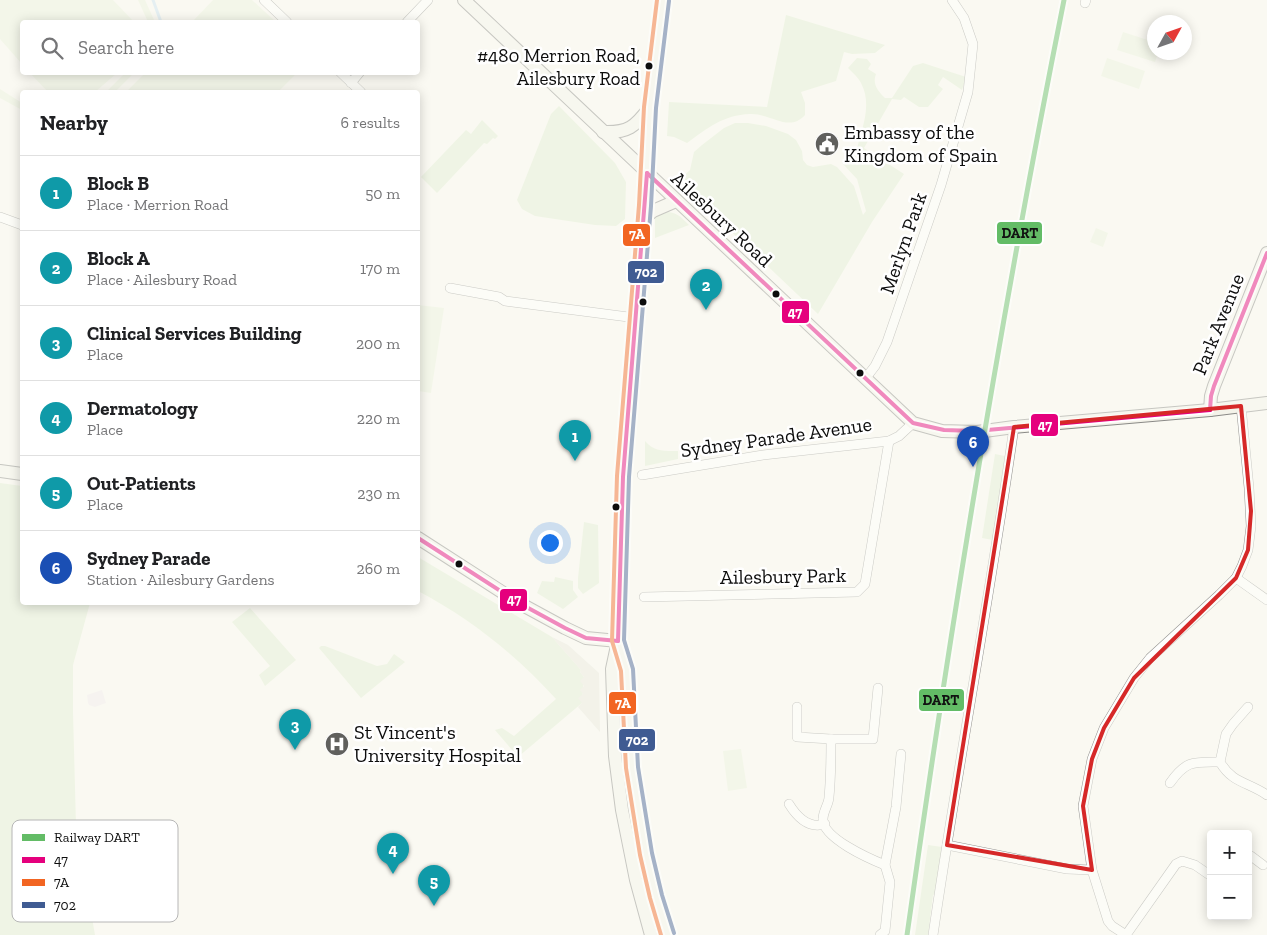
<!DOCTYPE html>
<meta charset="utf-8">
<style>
body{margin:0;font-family:"Zilla Slab",serif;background:#f2f2f2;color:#202124}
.controls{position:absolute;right:15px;bottom:15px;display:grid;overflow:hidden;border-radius:5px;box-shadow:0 2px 12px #0003}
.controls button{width:45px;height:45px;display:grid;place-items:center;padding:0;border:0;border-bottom:1px solid #e0e0e0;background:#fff;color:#202124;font:25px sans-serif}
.compass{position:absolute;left:1147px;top:15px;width:45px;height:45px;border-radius:50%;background:#fff;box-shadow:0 2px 12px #0003;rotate:50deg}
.you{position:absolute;left:549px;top:542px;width:18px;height:18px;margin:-12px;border:4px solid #fff;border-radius:50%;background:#1a73e8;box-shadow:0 0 0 8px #1a73e833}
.badge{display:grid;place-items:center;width:32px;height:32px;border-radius:50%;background:#d93025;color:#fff;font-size:16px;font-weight:700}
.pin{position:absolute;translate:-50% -41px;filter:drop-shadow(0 1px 2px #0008)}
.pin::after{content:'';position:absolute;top:26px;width:18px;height:15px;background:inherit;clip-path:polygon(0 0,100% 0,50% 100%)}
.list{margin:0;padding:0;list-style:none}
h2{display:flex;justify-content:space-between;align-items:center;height:65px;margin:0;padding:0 20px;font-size:21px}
h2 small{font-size:16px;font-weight:400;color:#757577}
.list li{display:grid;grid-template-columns:32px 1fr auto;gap:15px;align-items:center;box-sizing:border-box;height:75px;padding:0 20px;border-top:1px solid #e0e0e0}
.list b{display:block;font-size:19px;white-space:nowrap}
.list p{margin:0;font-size:16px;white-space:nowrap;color:#757577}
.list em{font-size:16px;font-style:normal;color:#757577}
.icon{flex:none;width:28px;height:28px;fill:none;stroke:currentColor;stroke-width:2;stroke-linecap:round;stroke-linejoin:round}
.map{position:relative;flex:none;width:1267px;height:935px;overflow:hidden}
.search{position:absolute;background:#fff;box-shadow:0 2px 12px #0003;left:20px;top:20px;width:400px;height:55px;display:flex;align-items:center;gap:12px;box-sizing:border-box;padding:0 18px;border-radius:5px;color:#757577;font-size:19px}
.panel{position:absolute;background:#fff;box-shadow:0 2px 12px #0003;left:20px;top:90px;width:400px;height:515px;border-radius:5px}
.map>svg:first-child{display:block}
.industrial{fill:#f2ecee}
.green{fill:#e3eed4}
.pitch{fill:#ecf2dd}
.plaza{fill:#eae8de}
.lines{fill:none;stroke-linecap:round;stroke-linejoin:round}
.stream{stroke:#cce3f1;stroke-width:3}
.street-casing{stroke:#949390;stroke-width:10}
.secondary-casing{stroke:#8a8a87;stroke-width:14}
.street{stroke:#fefefd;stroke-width:9}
.secondary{stroke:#f4f3ea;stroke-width:12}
.bus-1-casing{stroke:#fff;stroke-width:8}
.bus-2-casing{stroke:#fff;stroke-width:8}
.bus-3-casing{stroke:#fff;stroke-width:8}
.bus-1{stroke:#e5007d;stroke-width:4}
.bus-2{stroke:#f26522;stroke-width:4}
.bus-3{stroke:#3f5b92;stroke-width:4}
.rail-1-casing{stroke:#fff;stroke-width:9}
.rail-1{stroke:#63bc66;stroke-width:5}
.marked{fill:none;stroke:#d62828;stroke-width:4;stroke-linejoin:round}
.bus-dot{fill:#0d0d0d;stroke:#fff;stroke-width:2}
.labels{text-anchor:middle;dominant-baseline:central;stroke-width:5;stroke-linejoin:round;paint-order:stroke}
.bus-label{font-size:19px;fill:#0d0d0d;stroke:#fff;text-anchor:end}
.poi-label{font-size:20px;fill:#0d0d0d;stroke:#fff;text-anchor:start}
.street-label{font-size:20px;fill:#0d0d0d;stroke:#fff}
.key{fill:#fff;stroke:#b6b6b6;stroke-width:1}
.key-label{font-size:14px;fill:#0d0d0d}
.line-badge{stroke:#fff;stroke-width:2}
.badge-label{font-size:14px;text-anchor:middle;font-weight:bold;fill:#fff}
.pale-badge-label{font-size:14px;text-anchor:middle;font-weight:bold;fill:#111}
</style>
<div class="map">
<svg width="1267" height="935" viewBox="0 0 1267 935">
<rect width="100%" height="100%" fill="#faf9f2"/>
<path class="industrial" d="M 102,690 L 106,703 L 95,707 L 89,705 L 88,703 L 87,695 Z"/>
<g class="green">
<path d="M 786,15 L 885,45 L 875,53 L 852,54 L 844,52 L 836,81 L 801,92 L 805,103 L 805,115 C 789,133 771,113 750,114 C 723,115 708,128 687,143 L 674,137 L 667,136 L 669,102 L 767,107 Z"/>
<path d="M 857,58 L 867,59 L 871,64 L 868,69 L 876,74 C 872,84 878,91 885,98 L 892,98 L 913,66 L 923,63 L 966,77 L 962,90 L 943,77 L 938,85 L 943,89 L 928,107 L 919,107 L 904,97 L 901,100 L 892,99 L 864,148 L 904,174 L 872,222 L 818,314 L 678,181 L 690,170 L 694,152 L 702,145 L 724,128 L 735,123 L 748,123 L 766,126 L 788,134 L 796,140 L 802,151 L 803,160 L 807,165 L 813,167 L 831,164 L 837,167 L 854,186 L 863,215 L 866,211 L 857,179 L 842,163 L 856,153 C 861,129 873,106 861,83 C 858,77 852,72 848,68 Z"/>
<path d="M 559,106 L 615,163 L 626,182 L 625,219 L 616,226 L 595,225 L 535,216 L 522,209 L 517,200 L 551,114 Z"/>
<path d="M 482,120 L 498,136 L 495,139 L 493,138 L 487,144 L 484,143 L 437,193 L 421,177 L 466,130 L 471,134 Z"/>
<path d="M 668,212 C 678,213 682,218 689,225 L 655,238 L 655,218 L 661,213 Z"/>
<path d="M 645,441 C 654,452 665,451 678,451 L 678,459 L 645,466 Z"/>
<path d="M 995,454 L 1005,456 L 993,540 L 982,538 Z"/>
<path d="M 0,483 L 22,486 L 22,602 L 90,603 L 73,665 L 73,712 L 76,825 L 95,935 L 0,935 Z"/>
<path d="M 584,522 L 598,525 L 599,583 L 583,594 L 578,588 L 578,578 Z"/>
<path d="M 418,557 L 552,637 L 581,670 L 580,672 L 584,677 L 582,703 L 518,757 L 495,730 L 502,728 L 514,736 L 556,699 C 516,655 471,619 418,591 Z"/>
<path d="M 555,577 L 573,581 L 573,590 L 578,597 L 563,609 L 537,593 L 542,581 L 554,582 Z"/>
<path d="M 250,608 L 296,660 L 265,686 L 259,675 L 270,666 L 232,622 Z"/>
<path d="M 321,646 L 325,646 L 377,666 L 387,664 L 394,654 L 405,662 L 361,698 L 319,648 Z"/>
<path d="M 928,845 L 942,847 L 936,894 L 933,895 L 928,935 L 915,935 Z"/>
</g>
<g class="pitch">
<path d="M 0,0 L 113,0 L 134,22 L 22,22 L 22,64 L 0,39 Z"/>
<path d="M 138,0 L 145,0 L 155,22 L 148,22 Z"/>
<path d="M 213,0 L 252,0 L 276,22 L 192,22 Z"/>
<path d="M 1123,32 L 1154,42 L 1154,52 L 1158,53 L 1155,62 L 1117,50 Z"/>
<path d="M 1107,58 L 1145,71 L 1139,89 L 1101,76 Z"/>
<path d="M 30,73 L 117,73 L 95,92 L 48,92 Z"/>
<path d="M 125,73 L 134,73 L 115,92 L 106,92 Z"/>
<path d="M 145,73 L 145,72 L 297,73 L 278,92 L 126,92 Z"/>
<path d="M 0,89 L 22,103 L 22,110 L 0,98 Z"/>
<path d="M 1096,228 L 1108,233 L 1103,247 L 1090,242 Z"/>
<path d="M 418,305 L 444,308 L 431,393 L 418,391 Z"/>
<path d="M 741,749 L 747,788 L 728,791 L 723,751 Z"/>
</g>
<path class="plaza" d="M 552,637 L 568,645 L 599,673 L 600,732 L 578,707 L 582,703 L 578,698 L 583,694 L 580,690 L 584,686 L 580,681 L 584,677 L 580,672 L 581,670 Z"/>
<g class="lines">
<path class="stream" d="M 153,0 L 161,22"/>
<g class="street-casing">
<g id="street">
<path d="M 264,0 L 287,22"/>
<path d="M 1085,3 L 1086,0"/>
<path d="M 407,22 L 428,0"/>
<path d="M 340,72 L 361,92"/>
<path d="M 351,83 L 360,72"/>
<path d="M 0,217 L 22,225"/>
<path d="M 450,288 L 499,297 L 505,301 L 636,318"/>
<path d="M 865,379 L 875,366 L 887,342 L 941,185 L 968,92 L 973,44 L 964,18 L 952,0"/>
<path d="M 642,475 L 763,455 L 889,441 L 899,436 L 913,423"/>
<path d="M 1236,578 L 1267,600"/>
<path d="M 644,597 L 857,592 L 865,584 L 889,441"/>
<path d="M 797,707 L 797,737 L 831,739 C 831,758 831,777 829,797 C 829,804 823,811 823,819 C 822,838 870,859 885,865"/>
<path d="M 1248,707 L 1233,724 L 1226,734 L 1220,762 C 1232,783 1248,782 1267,795"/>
<path d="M 831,739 L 873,739 L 878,688"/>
<path d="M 1170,783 C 1186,760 1194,762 1220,762"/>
<path d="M 789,804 C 797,817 809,829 825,824"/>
<path d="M 947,845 L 1067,869 L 1092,870"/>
<path d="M 1248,860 L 1251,856 L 1263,865"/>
<path d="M 880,935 L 885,931 L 890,882 L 885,865 L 896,807 L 901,754"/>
<path d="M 933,935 C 958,765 990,597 1014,427"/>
<path d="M 1126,935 L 1112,926 L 1108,921 L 1092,870 L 1083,806 L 1092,759 L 1104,728 L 1134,678 L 1150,658 L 1219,595 L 1236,578 L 1242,566 L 1248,550 L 1251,526 L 1249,488 L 1241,406"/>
<path d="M 1126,935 L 1176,864 L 1182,861 L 1195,865 L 1211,876"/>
</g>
</g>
<g class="secondary-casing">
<g id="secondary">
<path d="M 464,0 L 913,423 L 942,431 L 977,432 L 1014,427 L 1210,410 L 1267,403"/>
<path d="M 603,132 C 628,133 635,127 650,107"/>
<path d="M 643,219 L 653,211 L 676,201"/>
<path d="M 1210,410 L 1211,396 L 1214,386 L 1267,253"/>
<path d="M 0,471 L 22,474"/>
<path d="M 418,538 L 519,603 L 565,628 L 586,638 L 618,641"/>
<path d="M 618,644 L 627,670 L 632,768 L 646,854 L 656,897 L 668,935"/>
<path d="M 651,935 L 636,880 L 622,810 L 615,756 L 612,669 L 618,641 L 623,477 L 645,205 L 650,107 L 663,0"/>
</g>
</g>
<use href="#street" class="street"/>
<use href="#secondary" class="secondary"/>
<g class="bus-1-casing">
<g id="bus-1">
<path d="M 647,173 L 913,423 L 944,430 L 976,431 L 1210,410"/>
<path d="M 1210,410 L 1211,396 L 1214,386 L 1267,253"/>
<path d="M 418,538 L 519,603 L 565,628 L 586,638 L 618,641"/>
<path d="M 618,641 L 623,477 L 647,173"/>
</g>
</g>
<g class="bus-2-casing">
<path id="bus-2" d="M 657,0 L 644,107 L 639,205 L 617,476 L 612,641 L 621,671 L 626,768 L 640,855 L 650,898 L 661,935"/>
</g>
<g class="bus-3-casing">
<path id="bus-3" d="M 669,1 L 656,108 L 651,206 L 629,477 L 624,640 L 633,669 L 638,767 L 652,853 L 662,895 L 674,933"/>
</g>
<use href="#bus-1" class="bus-1"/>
<use href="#bus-2" class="bus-2"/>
<use href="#bus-3" class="bus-3"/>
<g class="rail-1-casing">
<path id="rail-1" d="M 907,935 C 951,622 1002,310 1064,0"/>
</g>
<use href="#rail-1" class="rail-1"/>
</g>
<path d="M0 0H1267V935H0ZM 1241,406 L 1251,511 L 1248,550 L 1236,578 L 1134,678 L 1104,728 L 1092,759 L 1083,806 L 1092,870 L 947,845 L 1014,427 Z" fill="#faf9f2" fill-opacity=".55" fill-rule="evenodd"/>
<path class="marked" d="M 1241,406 L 1251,511 L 1248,550 L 1236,578 L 1134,678 L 1104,728 L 1092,759 L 1083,806 L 1092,870 L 947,845 L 1014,427 Z"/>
<defs>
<g id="civic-disc" transform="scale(1.25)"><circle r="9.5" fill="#60605d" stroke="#fff"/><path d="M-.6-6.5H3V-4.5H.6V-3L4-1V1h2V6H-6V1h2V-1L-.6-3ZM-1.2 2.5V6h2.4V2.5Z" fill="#fff"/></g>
<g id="hospital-disc" transform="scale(1.25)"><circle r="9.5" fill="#60605d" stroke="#fff"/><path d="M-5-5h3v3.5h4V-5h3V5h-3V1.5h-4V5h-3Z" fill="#fff"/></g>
</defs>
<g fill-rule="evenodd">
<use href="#civic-disc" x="827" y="144"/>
<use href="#hospital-disc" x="337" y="744"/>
</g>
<g class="bus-dot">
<circle cx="649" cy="66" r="4.5"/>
<circle cx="776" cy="294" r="4.5"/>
<circle cx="643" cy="302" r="4.5"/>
<circle cx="860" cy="373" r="4.5"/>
<circle cx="616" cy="507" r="4.5"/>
<circle cx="459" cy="564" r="4.5"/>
</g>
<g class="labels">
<g class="bus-label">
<text x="640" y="55">#480 Merrion Road,<tspan x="640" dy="23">Ailesbury Road</tspan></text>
</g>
<g class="poi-label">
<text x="844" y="132">Embassy of the<tspan x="844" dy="23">Kingdom of Spain</tspan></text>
<text x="354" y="732">St Vincent's<tspan x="354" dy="23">University Hospital</tspan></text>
</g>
<g class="street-label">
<text transform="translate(722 219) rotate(43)">Ailesbury Road</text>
<text transform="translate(903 243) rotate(-71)">Merlyn Park</text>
<text transform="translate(1218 324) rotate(-68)">Park Avenue</text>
<text transform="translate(776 437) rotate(-8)">Sydney Parade Avenue</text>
<text transform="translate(783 576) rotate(-1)">Ailesbury Park</text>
</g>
</g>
<rect x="12" y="820" width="166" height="102" rx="8" class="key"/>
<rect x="22" y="834" width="23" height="7" fill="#63bc66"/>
<rect x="22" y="857" width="23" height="6" fill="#e5007d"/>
<rect x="22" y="879" width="23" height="7" fill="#f26522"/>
<rect x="22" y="902" width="23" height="6" fill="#3f5b92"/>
<g class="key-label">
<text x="54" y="842">Railway DART</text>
<text x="54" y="865">47</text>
<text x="54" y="887">7A</text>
<text x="54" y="910">702</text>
</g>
<g class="line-badge">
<rect x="996" y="221" width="47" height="24" rx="5" fill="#63bc66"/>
<rect x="622" y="223" width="29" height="24" rx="5" fill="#f26522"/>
<rect x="627" y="260" width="38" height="24" rx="5" fill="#3f5b92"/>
<rect x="781" y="300" width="29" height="24" rx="5" fill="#e5007d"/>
<rect x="1030" y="413" width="29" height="24" rx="5" fill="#e5007d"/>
<rect x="499" y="588" width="29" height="24" rx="5" fill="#e5007d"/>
<rect x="918" y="688" width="47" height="24" rx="5" fill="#63bc66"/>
<rect x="608" y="691" width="29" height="24" rx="5" fill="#f26522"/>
<rect x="618" y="728" width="38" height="24" rx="5" fill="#3f5b92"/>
</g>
<g class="badge-label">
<text x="637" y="239">7A</text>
<text x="646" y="277">702</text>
<text x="795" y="317">47</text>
<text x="1045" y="430">47</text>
<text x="514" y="604">47</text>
<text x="623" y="708">7A</text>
<text x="637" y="745">702</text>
</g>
<g class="pale-badge-label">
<text x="1020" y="238">DART</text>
<text x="941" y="705">DART</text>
</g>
</svg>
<div class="controls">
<button>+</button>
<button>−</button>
</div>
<svg class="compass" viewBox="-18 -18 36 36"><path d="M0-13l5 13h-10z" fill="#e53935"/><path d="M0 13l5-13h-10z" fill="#757577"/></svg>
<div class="you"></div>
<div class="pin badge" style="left:575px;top:461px;background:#0f9aa8">1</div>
<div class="pin badge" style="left:706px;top:310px;background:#0f9aa8">2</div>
<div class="pin badge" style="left:295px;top:750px;background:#0f9aa8">3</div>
<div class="pin badge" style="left:393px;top:874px;background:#0f9aa8">4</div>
<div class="pin badge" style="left:434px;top:906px;background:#0f9aa8">5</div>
<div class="pin badge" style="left:973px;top:467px;background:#1a4fb4">6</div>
<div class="search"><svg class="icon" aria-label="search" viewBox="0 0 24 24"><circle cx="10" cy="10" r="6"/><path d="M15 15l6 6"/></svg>Search here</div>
<section class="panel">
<h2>Nearby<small>6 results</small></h2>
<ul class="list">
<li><span class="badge" style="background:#0f9aa8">1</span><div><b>Block B</b><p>Place · Merrion Road</p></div><em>50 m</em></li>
<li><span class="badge" style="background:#0f9aa8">2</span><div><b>Block A</b><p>Place · Ailesbury Road</p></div><em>170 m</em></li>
<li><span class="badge" style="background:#0f9aa8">3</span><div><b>Clinical Services Building</b><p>Place</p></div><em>200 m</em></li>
<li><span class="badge" style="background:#0f9aa8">4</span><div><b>Dermatology</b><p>Place</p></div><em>220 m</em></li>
<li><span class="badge" style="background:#0f9aa8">5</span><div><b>Out-Patients</b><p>Place</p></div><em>230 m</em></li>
<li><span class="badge" style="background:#1a4fb4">6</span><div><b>Sydney Parade</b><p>Station · Ailesbury Gardens</p></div><em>260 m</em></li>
</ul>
</section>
</div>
